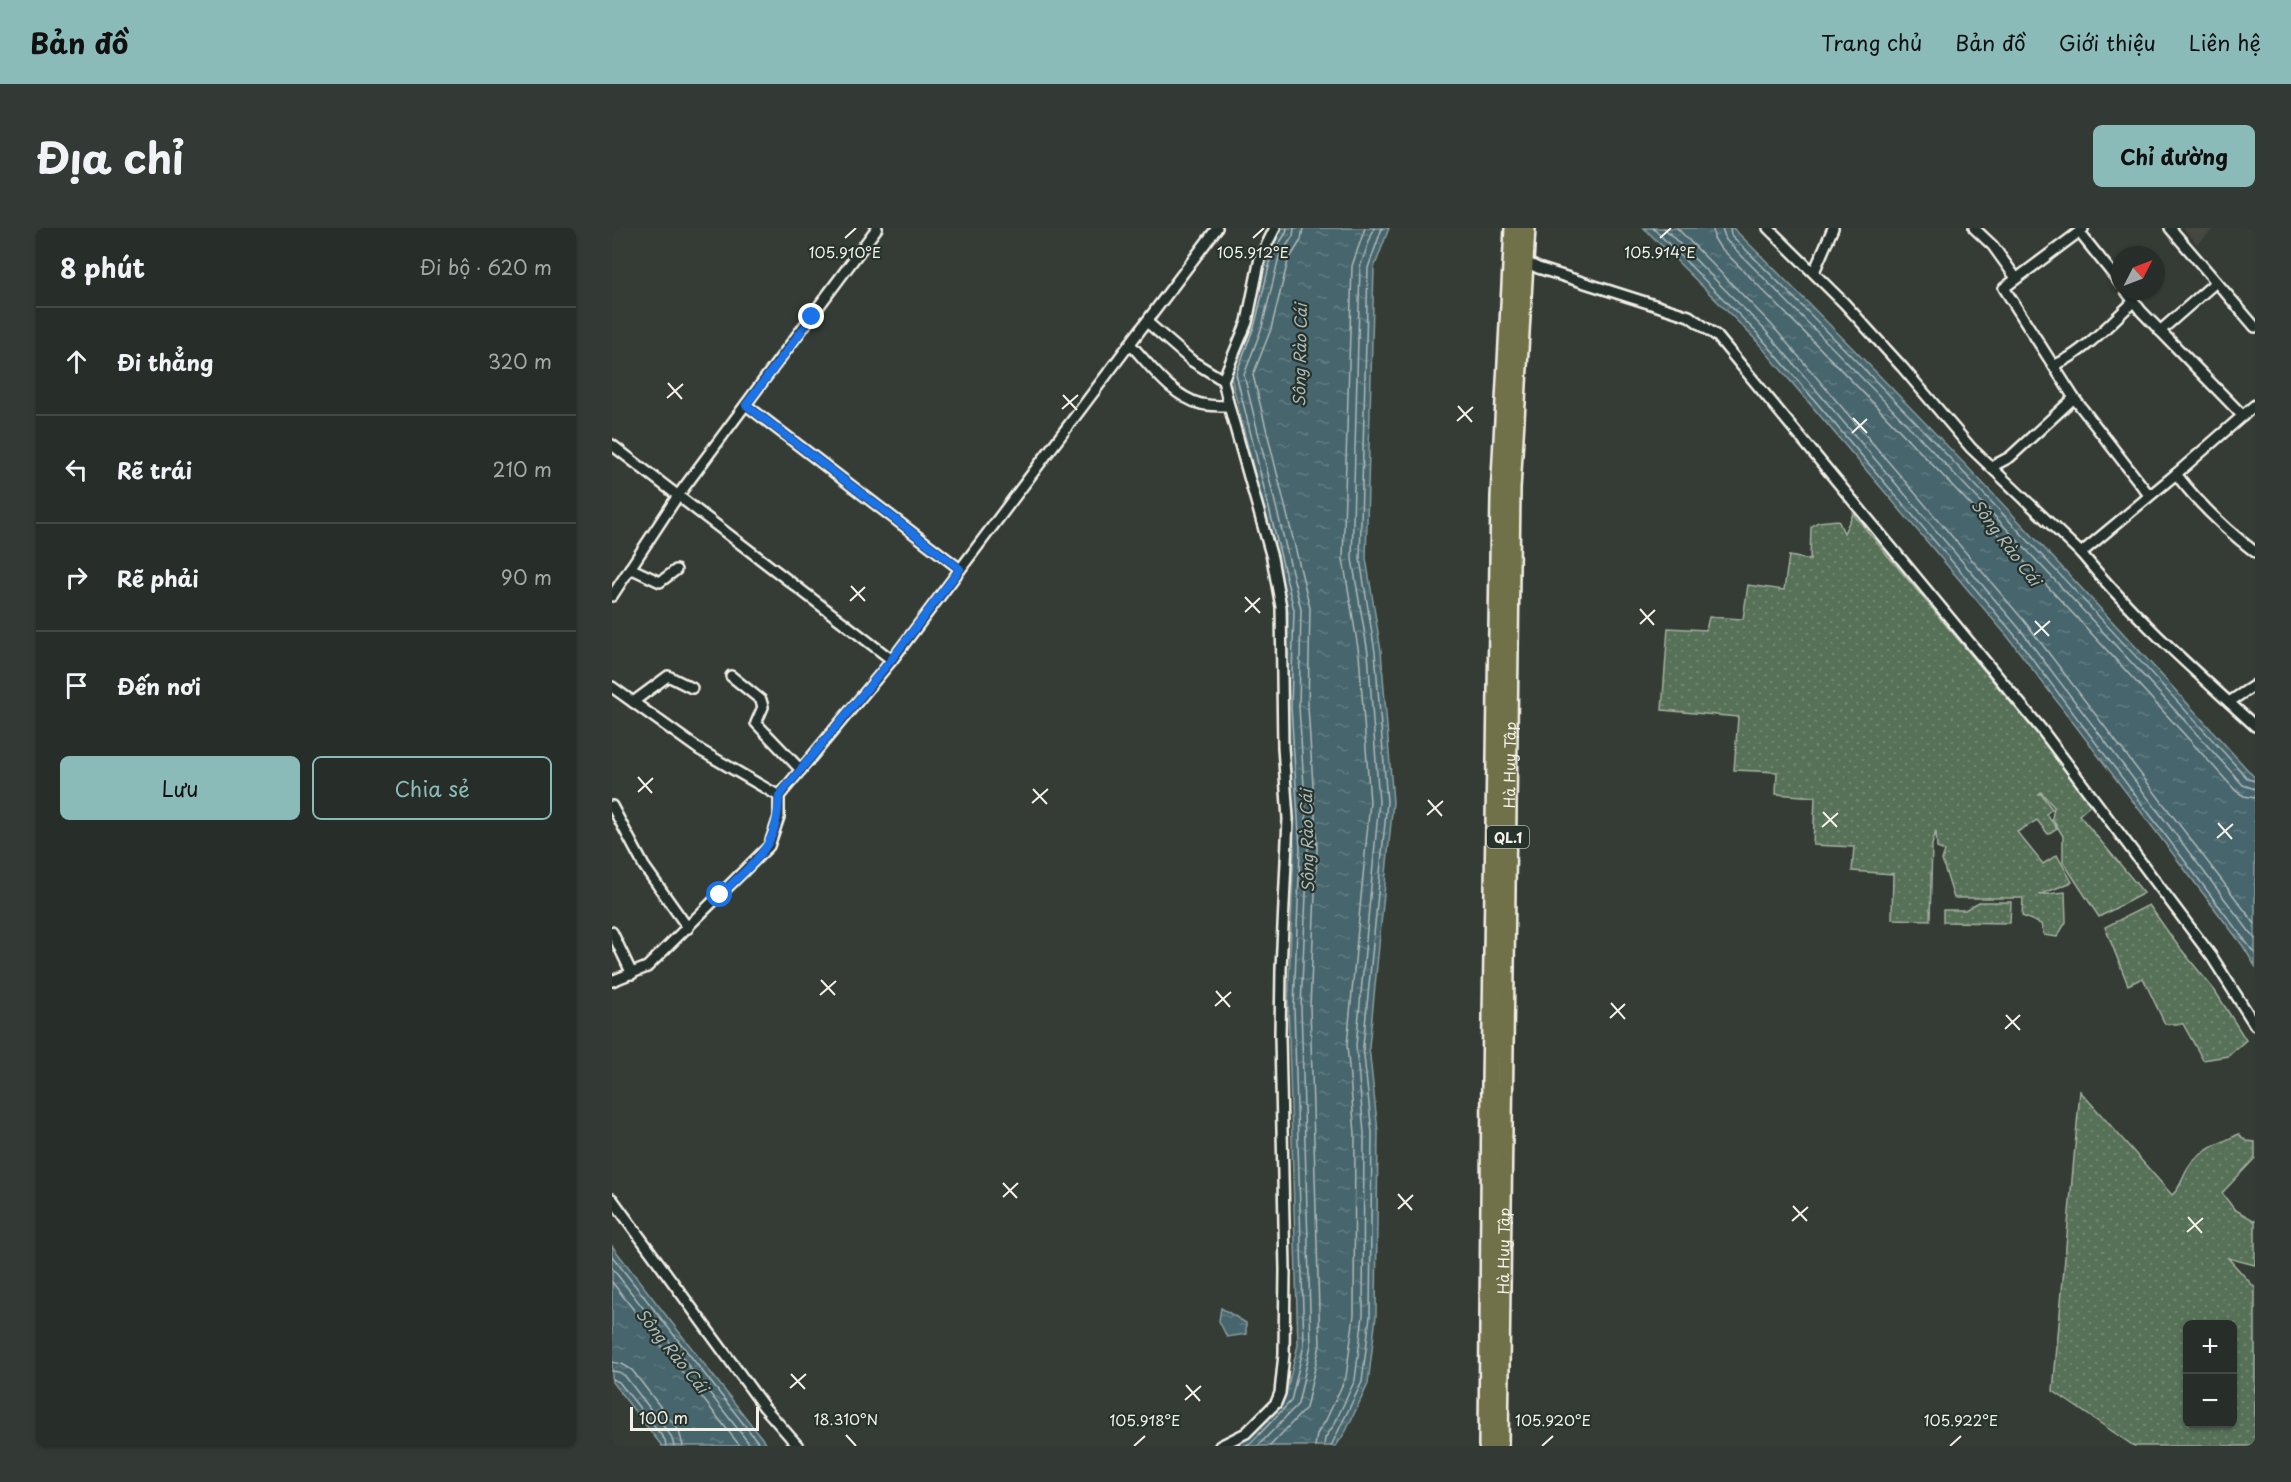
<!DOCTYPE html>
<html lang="vi">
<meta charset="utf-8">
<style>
body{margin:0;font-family:"Playpen Sans",sans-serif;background:#333934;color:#f1f3f6}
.controls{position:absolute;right:18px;bottom:18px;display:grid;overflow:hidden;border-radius:9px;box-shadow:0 2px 4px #0004}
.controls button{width:54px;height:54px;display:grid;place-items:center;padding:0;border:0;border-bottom:2px solid #434945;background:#272d28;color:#f1f3f6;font:30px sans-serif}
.compass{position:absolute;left:1499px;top:18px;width:54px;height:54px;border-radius:50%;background:#272d28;box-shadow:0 2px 4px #0004;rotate:48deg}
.scale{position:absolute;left:18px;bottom:15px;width:129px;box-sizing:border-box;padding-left:6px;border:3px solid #f4f1e8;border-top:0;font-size:16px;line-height:21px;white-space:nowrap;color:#f4f1e8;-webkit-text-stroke:4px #26332d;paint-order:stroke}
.stop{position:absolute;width:18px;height:18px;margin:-14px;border:4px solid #1a73e8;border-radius:50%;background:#fff}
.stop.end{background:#1a73e8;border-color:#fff;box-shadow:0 2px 6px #0008}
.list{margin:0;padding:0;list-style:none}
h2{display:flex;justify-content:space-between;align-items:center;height:78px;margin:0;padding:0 24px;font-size:26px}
h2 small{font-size:20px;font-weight:400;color:#a4a8a8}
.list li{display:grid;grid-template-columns:39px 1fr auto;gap:18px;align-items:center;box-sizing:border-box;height:108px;padding:0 24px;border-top:2px solid #434945}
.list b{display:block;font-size:22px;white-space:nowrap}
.list em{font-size:20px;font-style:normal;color:#a4a8a8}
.actions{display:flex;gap:12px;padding:18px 24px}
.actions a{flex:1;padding:14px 0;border:2px solid #8bbbb9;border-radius:9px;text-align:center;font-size:21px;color:#8bbbb9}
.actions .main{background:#8bbbb9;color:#111}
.icon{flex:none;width:33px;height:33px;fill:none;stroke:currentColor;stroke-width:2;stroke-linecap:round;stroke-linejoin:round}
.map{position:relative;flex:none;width:1643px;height:1218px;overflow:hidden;border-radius:9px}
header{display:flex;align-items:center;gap:36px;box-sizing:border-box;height:84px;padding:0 30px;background:#8bbbb9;color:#111}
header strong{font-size:28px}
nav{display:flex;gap:33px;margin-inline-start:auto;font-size:21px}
.intro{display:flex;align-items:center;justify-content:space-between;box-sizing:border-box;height:144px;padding:0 36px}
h1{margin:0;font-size:42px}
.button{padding:15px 27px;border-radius:9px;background:#8bbbb9;color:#111;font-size:21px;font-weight:700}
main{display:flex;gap:36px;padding:0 36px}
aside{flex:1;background:#272d28;border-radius:9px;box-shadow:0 2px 4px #0004}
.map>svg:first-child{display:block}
.built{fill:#45473f}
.grass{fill:url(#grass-dots);stroke:#a5b1a0;stroke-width:1.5;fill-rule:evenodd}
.water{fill:url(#water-ripples);stroke:#8c9d9e;stroke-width:1.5}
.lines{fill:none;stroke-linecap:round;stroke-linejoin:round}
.shore{stroke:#afb9b7;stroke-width:1.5}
.street-casing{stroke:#f4f1e8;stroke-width:14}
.primary-casing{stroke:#f4f1e8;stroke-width:20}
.street{stroke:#26332d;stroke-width:9}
.primary{stroke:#70704a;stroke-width:15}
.route{stroke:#1a73e8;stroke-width:8}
.ticks{fill:none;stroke:#f4f1e8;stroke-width:2}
.labels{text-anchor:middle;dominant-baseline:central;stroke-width:4.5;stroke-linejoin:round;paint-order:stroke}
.shield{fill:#26332d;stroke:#b6b8b0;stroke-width:1.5}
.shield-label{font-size:14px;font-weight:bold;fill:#f4f1e8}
.street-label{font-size:15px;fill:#f4f1e8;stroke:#26332d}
.water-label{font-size:16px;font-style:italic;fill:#afb9b7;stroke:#26332d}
.ticks-label{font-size:15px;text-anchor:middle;fill:#f4f1e8;stroke:#26332d;stroke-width:4.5;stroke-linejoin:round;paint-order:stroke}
</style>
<header>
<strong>Bản đồ</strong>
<nav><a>Trang chủ</a><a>Bản đồ</a><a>Giới thiệu</a><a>Liên hệ</a></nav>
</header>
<div class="intro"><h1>Địa chỉ</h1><a class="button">Chỉ đường</a></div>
<main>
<aside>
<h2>8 phút<small>Đi bộ · 620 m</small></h2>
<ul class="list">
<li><svg class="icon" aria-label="ahead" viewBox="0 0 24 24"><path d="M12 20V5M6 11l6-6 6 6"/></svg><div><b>Đi thẳng</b></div><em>320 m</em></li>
<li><svg class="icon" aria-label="left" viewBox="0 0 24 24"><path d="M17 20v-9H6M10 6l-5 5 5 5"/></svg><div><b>Rẽ trái</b></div><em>210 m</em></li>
<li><svg class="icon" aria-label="right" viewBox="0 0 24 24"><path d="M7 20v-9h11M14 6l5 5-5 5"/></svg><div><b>Rẽ phải</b></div><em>90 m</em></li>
<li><svg class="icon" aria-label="arrive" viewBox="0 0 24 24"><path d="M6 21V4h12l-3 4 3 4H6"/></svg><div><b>Đến nơi</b></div></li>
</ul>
<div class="actions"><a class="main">Lưu</a><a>Chia sẻ</a></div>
</aside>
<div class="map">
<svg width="1643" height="1218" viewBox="0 0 1643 1218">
<defs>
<pattern id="grass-dots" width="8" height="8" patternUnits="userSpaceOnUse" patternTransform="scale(1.5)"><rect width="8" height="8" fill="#567158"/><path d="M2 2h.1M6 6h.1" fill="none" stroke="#6f8670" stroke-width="1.8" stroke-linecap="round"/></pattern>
<pattern id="water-ripples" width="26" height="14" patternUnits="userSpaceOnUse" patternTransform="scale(1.5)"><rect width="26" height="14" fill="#47656d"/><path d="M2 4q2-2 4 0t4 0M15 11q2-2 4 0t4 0" fill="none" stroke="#627c82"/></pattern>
</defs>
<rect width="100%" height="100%" fill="#343c35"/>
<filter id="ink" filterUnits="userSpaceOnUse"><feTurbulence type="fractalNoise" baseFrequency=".0167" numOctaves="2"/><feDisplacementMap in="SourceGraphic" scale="12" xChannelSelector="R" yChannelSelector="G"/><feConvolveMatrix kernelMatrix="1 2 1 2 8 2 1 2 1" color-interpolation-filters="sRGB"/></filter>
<g filter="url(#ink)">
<path class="built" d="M 1571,0 L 1603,0 L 1585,16 Z"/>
<g class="grass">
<path d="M 1241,286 L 1482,574 L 1467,587 L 1532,665 L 1487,689 L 1451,634 L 1451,608 L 1440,590 L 1442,579 L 1429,564 L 1427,566 L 1429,566 L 1440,581 L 1434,586 L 1445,600 L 1436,606 L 1425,592 L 1405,604 L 1431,636 L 1445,627 L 1460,654 L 1427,667 L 1453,664 L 1454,694 L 1445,709 L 1432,707 L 1429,696 L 1410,688 L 1411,670 L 1342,670 L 1330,632 L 1333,623 L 1325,620 L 1324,603 L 1320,617 L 1318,692 L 1280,691 L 1281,646 L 1240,643 L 1242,619 L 1201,617 L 1203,569 L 1164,566 L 1165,544 L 1122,542 L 1126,489 L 1050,482 L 1056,400 L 1094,402 L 1097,389 L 1131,391 L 1136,357 L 1172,362 L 1177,328 L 1198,332 L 1199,299 L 1206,294 L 1226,292 L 1232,305 Z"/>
<path d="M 1367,674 L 1399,674 L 1398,695 L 1331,694 L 1331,682 L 1353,682 Z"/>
<path d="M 1537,677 L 1564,715 L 1603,763 L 1634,812 L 1616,828 L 1591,832 L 1571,796 L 1553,796 L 1531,750 L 1516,757 L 1493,699 Z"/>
<path d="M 1468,863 L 1560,967 C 1570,959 1570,948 1577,938 C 1588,922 1611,914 1627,906 L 1634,913 L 1643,914 L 1643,930 L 1610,965 L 1622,981 L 1643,993 L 1643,1037 L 1616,1030 L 1643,1060 L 1643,1218 L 1522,1218 L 1441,1163 ZM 1620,1096 L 1620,1196 L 1576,1196 L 1576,1096 Z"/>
</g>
<g class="water">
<path d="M 670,0 L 777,0 L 762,40 L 754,330 L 769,423 L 781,574 L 757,819 L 766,904 L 764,1088 L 756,1156 L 734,1203 L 724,1218 L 618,1218 L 634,1211 L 673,1170 L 686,1117 L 676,778 L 682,621 L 673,479 L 676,383 L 618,145 L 637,95 L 655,23 Z"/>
<path d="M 1032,0 L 1121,0 C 1301,178 1474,362 1643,550 L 1643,738 L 1631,718 L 1396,409 L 1142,110 Z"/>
<path d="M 0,1018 L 156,1218 L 50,1218 L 0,1154 Z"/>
<path d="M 609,1080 L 634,1095 L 634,1106 L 615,1109 L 607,1093 Z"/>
</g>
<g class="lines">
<g class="shore">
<path d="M 1041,0 L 1146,106 L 1401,405 L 1643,726"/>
<path d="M 1052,0 L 1152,101 L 1407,400 L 1643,711"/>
<path d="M 1065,0 L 1158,95 L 1413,394 L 1643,696"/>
<path d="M 1101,0 L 1102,10 L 1107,18 C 1284,195 1456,378 1624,563 L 1632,568 L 1643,570"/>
<path d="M 1110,0 L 1114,12 C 1291,189 1463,371 1631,557 L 1643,561"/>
<path d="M 1118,0 L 1119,7 C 1297,183 1468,366 1636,551 L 1643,553"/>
<path d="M 0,1028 L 149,1218"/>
<path d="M 0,1040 L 139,1218"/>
<path d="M 0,1054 L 128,1218"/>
<path d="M 0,1134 L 10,1136 L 20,1142 L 67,1203 L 71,1218"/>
<path d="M 0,1143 L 7,1144 L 13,1148 L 59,1208 L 62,1218"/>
<path d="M 0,1151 L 7,1154 L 53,1212 L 54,1218"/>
<path d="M 632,1218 L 639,1215 L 679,1173 L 692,1117 L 682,779 L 688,621 L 679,479 L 682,382 L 624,146 L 643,96 L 660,26 L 674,5 L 675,0"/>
<path d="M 646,1218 L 686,1176 L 699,1117 L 689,779 L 696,621 L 687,479 L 689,381 L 632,147 L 650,99 L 667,29 L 681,8 L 682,0"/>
<path d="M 658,1218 L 694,1180 L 708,1117 L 698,779 L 705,620 L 696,479 L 698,380 L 641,147 L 659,101 L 676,33 L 689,12 L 691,0"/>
<path d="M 703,1218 L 705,1206 L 714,1192 L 734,1149 L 742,1087 L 743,905 L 735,817 L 758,574 L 747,426 L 731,331 L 740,38 L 753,0"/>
<path d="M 712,1218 L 713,1210 L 722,1197 L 743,1152 L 751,1087 L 752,905 L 744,818 L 767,574 L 756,425 L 740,331 L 748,39 L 762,0"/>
<path d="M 719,1218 L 750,1154 L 758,1088 L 760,905 L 751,818 L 775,574 L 763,424 L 748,331 L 756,40 L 770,0"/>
</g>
<g class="street-casing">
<g id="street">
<path d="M 1156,0 L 1232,75 L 1291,140 L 1359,220 L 1469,325"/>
<path d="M 1362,0 L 1381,18 L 1404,50"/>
<path d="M 1558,0 L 1643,99"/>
<path d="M 1471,1 L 1467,4 L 1508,55"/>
<path d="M 1467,4 L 1392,60 L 1462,170 L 1537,267"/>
<path d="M 914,34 L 926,40 L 1077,88 L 1105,108 L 1430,502 L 1600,729 L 1643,797"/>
<path d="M 1202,44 L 1221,0"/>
<path d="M 1514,63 L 1529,83 L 1631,188"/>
<path d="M 535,94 L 580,133 L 611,152"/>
<path d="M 1548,103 L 1604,54"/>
<path d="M 518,116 C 538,137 559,168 589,176 C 598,178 608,178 617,178"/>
<path d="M 1442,137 C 1467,129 1502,92 1522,73"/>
<path d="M 134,177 L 348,341"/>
<path d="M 1643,177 L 1564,246 L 1469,325 C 1521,389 1583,443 1643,498"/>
<path d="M 0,217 L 280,432 L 605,0"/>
<path d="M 1379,239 L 1398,229 L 1462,170"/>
<path d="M 1564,246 C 1587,276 1613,301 1643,324"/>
<path d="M 18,340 L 48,354 L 64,342"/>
<path d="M 0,368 L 65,269 L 265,0"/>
<path d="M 119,448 L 149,472 L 151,479 L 144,495 L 189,542"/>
<path d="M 0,459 L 88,522 L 167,568"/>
<path d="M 21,474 L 56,448 L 80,460"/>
<path d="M 1617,474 L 1643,457"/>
<path d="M 0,578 L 32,638 L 76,700"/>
<path d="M 0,704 L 20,746"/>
<path d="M 0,753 L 35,739 L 157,618 L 167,589 L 167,568 L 280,432"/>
<path d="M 0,971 L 152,1179 L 186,1218"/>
<path d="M 608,1218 L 634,1205 L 664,1175 L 668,1165 L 672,1126 L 673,1042 L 668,808 L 669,741 L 676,591 L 671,519 L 669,379 L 660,330 L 617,178 L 611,152 L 635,94 L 648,30 L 663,0"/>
</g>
</g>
<g class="primary-casing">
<g id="primary">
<path d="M 875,1218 L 878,856 L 887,269 L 901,0"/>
<path id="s1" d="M 888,1218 L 900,261 L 915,0"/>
</g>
</g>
<use href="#street" class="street"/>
<use href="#primary" class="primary"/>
</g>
</g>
<g class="lines" filter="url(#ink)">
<path class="route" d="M 108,667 C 143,632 166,621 167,568 L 279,432 L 348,341 L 134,177 L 200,89"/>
</g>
<path class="ticks" d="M 233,10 L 244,0M 641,10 L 652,0M 1048,10 L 1059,0M 56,155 L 70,171M 451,167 L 465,182M 55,170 L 71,156M 846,178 L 860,194M 450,181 L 466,167M 1241,190 L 1255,205M 845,193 L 861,179M 1240,205 L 1255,191M 239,358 L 253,373M 633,369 L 648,385M 238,373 L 253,359M 1028,381 L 1042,397M 633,384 L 648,370M 1423,393 L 1437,408M 1028,396 L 1043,382M 1422,407 L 1438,393M 26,549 L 40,565M 421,561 L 435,576M 26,564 L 41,550M 816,572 L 830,588M 420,575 L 436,561M 1211,584 L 1225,599M 815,587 L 831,573M 1606,595 L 1620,611M 1210,599 L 1226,585M 1605,610 L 1621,596M 209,752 L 223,767M 604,763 L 618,779M 208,767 L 224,753M 999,775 L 1013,791M 603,778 L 619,764M 1394,787 L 1408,802M 998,790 L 1013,776M 1393,801 L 1408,787M 391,955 L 405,970M 786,966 L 800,982M 391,969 L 406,955M 1181,978 L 1195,993M 786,981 L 801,967M 1576,989 L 1590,1005M 1180,993 L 1196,979M 1575,1004 L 1591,990M 179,1146 L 193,1161M 574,1157 L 588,1173M 178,1160 L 194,1146M 573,1172 L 589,1158M 234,1207 L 244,1218M 522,1218 L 533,1208M 930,1218 L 941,1208M 1338,1218 L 1349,1208"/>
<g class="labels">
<rect class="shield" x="875" y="598" width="42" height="22" rx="4.5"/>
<g class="shield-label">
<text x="896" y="609">QL.1</text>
</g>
<g class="street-label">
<text stroke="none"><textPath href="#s1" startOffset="681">Hà Huy Tập</textPath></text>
<text stroke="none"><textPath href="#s1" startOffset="195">Hà Huy Tập</textPath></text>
</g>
<g class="water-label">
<text transform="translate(687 127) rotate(-89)">Sông Rào Cái</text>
<text transform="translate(1395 314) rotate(53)">Sông Rào Cái</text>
<text transform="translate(694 613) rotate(-91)">Sông Rào Cái</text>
<text transform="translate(61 1122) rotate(51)">Sông Rào Cái</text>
</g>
</g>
<g class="ticks-label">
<text x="233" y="30">105.910°E</text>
<text x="641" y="30">105.912°E</text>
<text x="1048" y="30">105.914°E</text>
<text x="234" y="1197">18.310°N</text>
<text x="533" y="1198">105.918°E</text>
<text x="941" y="1198">105.920°E</text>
<text x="1349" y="1198">105.922°E</text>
</g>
</svg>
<div class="controls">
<button>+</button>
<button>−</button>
</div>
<svg class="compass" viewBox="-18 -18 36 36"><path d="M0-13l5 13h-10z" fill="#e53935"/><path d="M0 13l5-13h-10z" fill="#a4a8a8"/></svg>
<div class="scale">100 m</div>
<div class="stop" style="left:108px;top:667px"></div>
<div class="stop end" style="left:200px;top:89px"></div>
</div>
</main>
